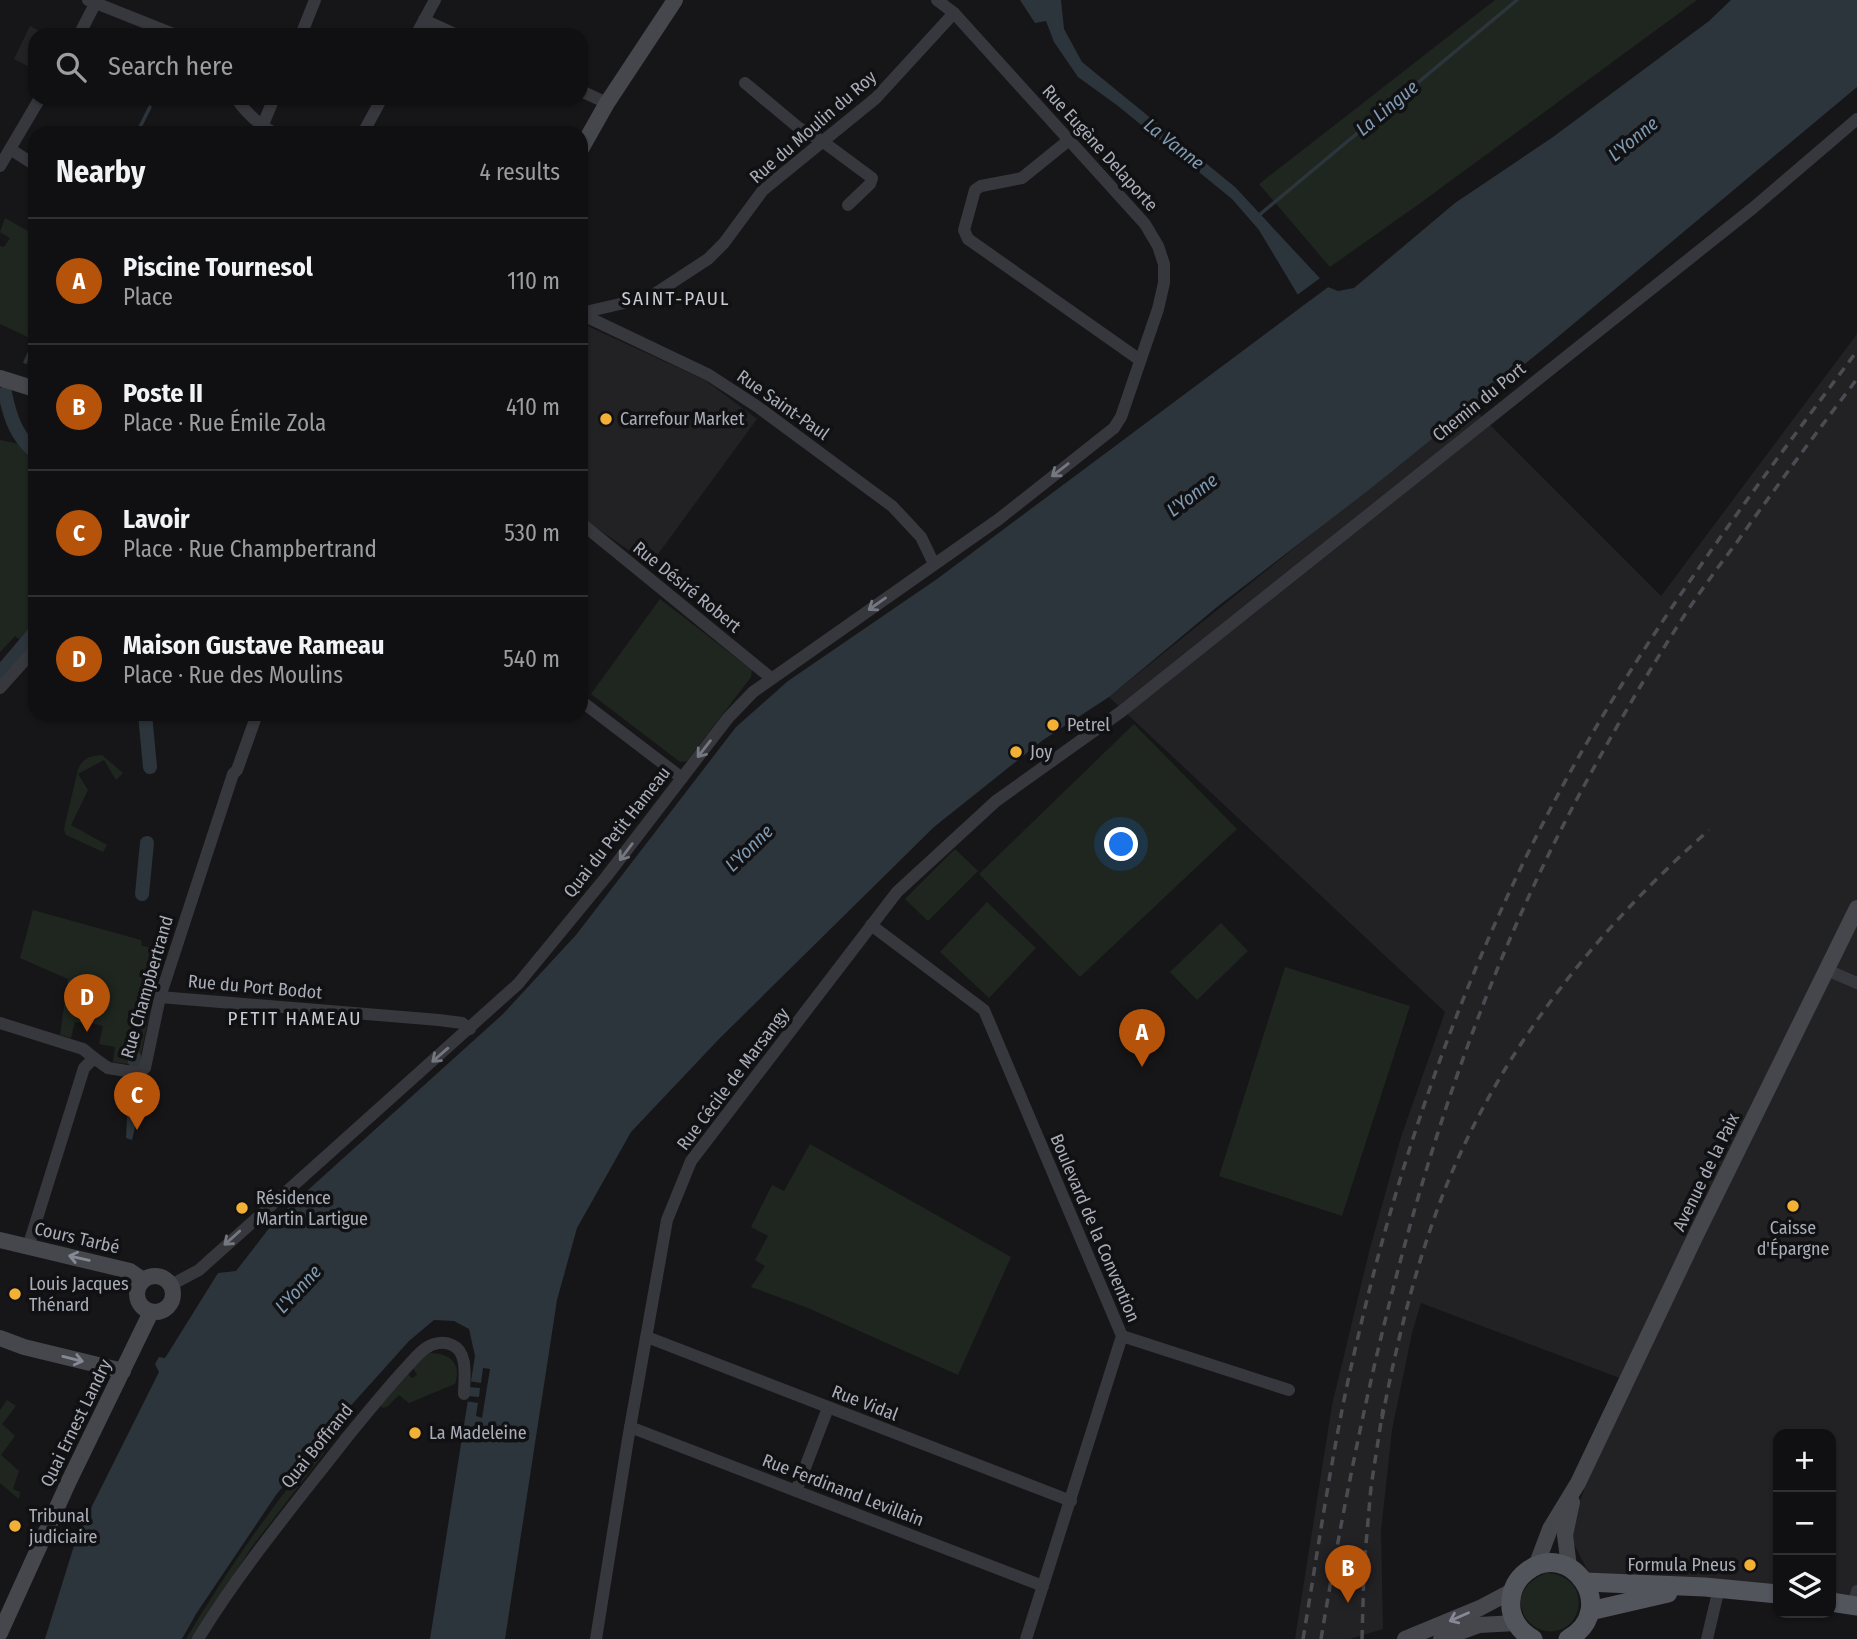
<!DOCTYPE html>
<meta charset="utf-8">
<style>
body{margin:0;font-family:"Fira Sans Condensed",sans-serif;background:#1e1e20;color:#f1f3f6}
.controls{position:absolute;right:21px;bottom:21px;display:grid;overflow:hidden;border-radius:14px;box-shadow:0 2px 5px #0004}
.controls button{width:63px;height:63px;display:grid;place-items:center;padding:0;border:0;border-bottom:2px solid #303032;background:#101012;color:#f1f3f6;font:35px sans-serif}
.you{position:absolute;left:1122px;top:845px;width:24px;height:24px;margin:-18px;border:5px solid #fff;border-radius:50%;background:#1a73e8;box-shadow:0 0 0 10px #1a73e833}
.badge{display:grid;place-items:center;width:46px;height:46px;border-radius:50%;background:#b45309;color:#fff;font-size:23px;font-weight:700}
.pin{position:absolute;translate:-50% -58px;filter:drop-shadow(0 2px 4px #0008)}
.pin::after{content:'';position:absolute;top:37px;width:24px;height:21px;background:inherit;clip-path:polygon(0 0,100% 0,50% 100%)}
.list{margin:0;padding:0;list-style:none}
h2{display:flex;justify-content:space-between;align-items:center;height:91px;margin:0;padding:0 28px;font-size:30px}
h2 small{font-size:23px;font-weight:400;color:#9c9d9f}
.list li{display:grid;grid-template-columns:46px 1fr auto;gap:21px;align-items:center;box-sizing:border-box;height:126px;padding:0 28px;border-top:2px solid #303032}
.list b{display:block;font-size:26px;white-space:nowrap}
.list p{margin:0;font-size:23px;white-space:nowrap;color:#9c9d9f}
.list em{font-size:23px;font-style:normal;color:#9c9d9f}
.icon{flex:none;width:38px;height:38px;fill:none;stroke:currentColor;stroke-width:2;stroke-linecap:round;stroke-linejoin:round}
.map{position:relative;flex:none;width:1857px;height:1639px;overflow:hidden}
.search{position:absolute;background:#101012;box-shadow:0 2px 5px #0004;left:28px;top:28px;width:560px;height:77px;display:flex;align-items:center;gap:18px;box-sizing:border-box;padding:0 24px;border-radius:21px;color:#9c9d9f;font-size:26px}
.panel{position:absolute;background:#101012;box-shadow:0 2px 5px #0004;left:28px;top:126px;width:560px;height:595px;border-radius:21px}
.map>svg:first-child{display:block}
.built{fill:#222225}
.green{fill:#1e261f}
.water{fill:#2c353c}
.pier{fill:#161618}
.lines{fill:none;stroke-linecap:round;stroke-linejoin:round}
.stream{stroke:#2c353c;stroke-width:3.5}
.canal{stroke:#2c353c;stroke-width:14}
.street{stroke:#37383d;stroke-width:12}
.secondary{stroke:#45474d;stroke-width:16}
.primary{stroke:#53555c;stroke-width:19}
.rail{stroke:#4a4c52;stroke-width:3.5;stroke-dasharray:9 7;stroke-linecap:butt}
.oneway{stroke:#757881}
.oneway2{stroke:#858993}
.poi-dot{fill:#f2b134;stroke:#111113;stroke-width:2.5}
.labels{text-anchor:middle;dominant-baseline:central;stroke-width:7;stroke-linejoin:round;paint-order:stroke}
.street-label{font-size:18px;fill:#a8adb8;stroke:#111113}
.poi-label{font-size:18px;fill:#a8adb8;stroke:#111113;text-anchor:start}
.water-label{font-size:19px;font-style:italic;fill:#7f9bb3;stroke:#111113}
.neighbourhood-label{font-size:19px;letter-spacing:2px;fill:#c9ccd4;stroke:#111113}
</style>
<div class="map">
<svg width="1857" height="1639" viewBox="0 0 1857 1639">
<rect width="100%" height="100%" fill="#161618"/>
<g class="built">
<path d="M 30,26 L 47,35 L 35,35 L 35,70 L 14,59 Z"/>
<path d="M 581,323 L 705,380 L 757,419 L 650,565 L 581,517 Z"/>
<path d="M 1857,334 L 1857,1611 L 1831,1608 L 1831,1434 L 1778,1434 L 1778,1603 L 1591,1577 L 1568,1533 L 1625,1380 L 1421,1303 L 1412,1333 L 1392,1430 L 1381,1531 L 1383,1629 L 1350,1639 L 1295,1639 L 1332,1405 L 1369,1252 L 1401,1137 L 1445,1012 L 1109,697 L 1471,406 L 1661,596 Z"/>
</g>
<g class="green">
<path d="M 1495,0 L 1697,0 L 1419,204 L 1330,267 L 1259,184 Z"/>
<path d="M 5,218 L 35,235 L 35,370 L 28,368 L 29,365 L 24,363 L 34,340 L 0,324 L 0,246 L 4,247 L 10,238 L 0,232 Z"/>
<path d="M 0,440 L 24,445 L 35,454 L 35,626 L 22,641 L 15,636 L 0,652 Z"/>
<path d="M 660,599 L 752,670 L 751,677 L 687,761 L 680,762 L 591,694 Z"/>
<path d="M 1134,724 L 1237,829 L 1080,977 L 979,874 Z"/>
<path d="M 102,755 L 123,773 L 116,780 L 104,760 L 78,774 L 88,790 L 71,825 L 107,845 L 103,852 L 66,835 L 64,829 L 78,769 C 83,758 90,756 102,755 Z"/>
<path d="M 955,849 L 978,871 L 928,921 L 905,899 Z"/>
<path d="M 987,902 L 1036,948 L 989,998 L 940,952 Z"/>
<path d="M 33,910 L 141,940 L 142,946 L 156,948 L 155,955 L 164,959 L 154,992 L 139,1063 L 134,1065 L 113,1062 L 115,1047 L 99,1044 L 103,1026 L 83,1021 L 82,1023 L 75,1022 L 71,1038 L 60,1035 L 68,979 L 20,958 Z"/>
<path d="M 1221,923 L 1248,951 L 1197,1000 L 1170,972 Z"/>
<path d="M 1285,967 L 1410,1006 L 1342,1216 L 1219,1176 Z"/>
<path d="M 137,1081 L 150,1083 L 142,1120 L 137,1119 L 142,1097 L 136,1096 Z"/>
<path d="M 810,1144 L 1011,1257 L 958,1375 L 808,1308 L 751,1287 L 765,1266 L 755,1260 L 768,1236 L 751,1227 L 772,1185 L 784,1191 Z"/>
<path d="M 430,1353 C 451,1353 462,1365 455,1384 L 409,1403 L 399,1395 L 387,1407 L 382,1408 L 381,1405 L 408,1374 L 412,1378 L 417,1375 L 413,1368 L 425,1355 Z"/>
<path d="M 7,1400 L 16,1406 L 2,1424 L 15,1436 L 1,1455 L 19,1471 L 13,1489 L 20,1492 L 19,1499 L 0,1483 L 0,1410 Z"/>
<path d="M 334,1430 L 338,1435 L 251,1548 L 194,1639 L 186,1639 C 230,1565 279,1496 334,1430 Z"/>
<path d="M 1547,1573 C 1594,1576 1585,1637 1545,1631 C 1536,1629 1528,1623 1524,1615 C 1514,1595 1529,1579 1547,1573 Z"/>
</g>
<g class="water">
<path d="M 1020,0 L 1061,0 L 1064,29 L 1082,62 L 1235,187 L 1328,287 L 1338,291 L 1354,288 L 1455,203 L 1553,137 L 1709,21 L 1731,0 L 1857,0 L 1857,87 L 1547,346 L 1370,489 L 1217,607 L 1109,697 L 1043,740 L 934,827 L 719,1039 L 631,1132 L 577,1228 L 557,1300 L 505,1639 L 430,1639 L 475,1356 L 469,1329 L 454,1321 L 434,1320 L 409,1341 L 328,1431 L 276,1495 L 196,1614 L 182,1639 L 45,1639 L 77,1536 L 159,1372 L 155,1364 L 159,1357 L 165,1358 L 167,1355 L 218,1273 L 236,1271 L 277,1218 L 503,1014 L 576,935 L 736,727 L 788,681 L 937,579 L 1304,305 L 1259,230 L 1232,199 L 1118,106 L 1078,77 L 1054,42 L 1046,21 L 1035,23 Z"/>
<path d="M 129,1079 L 137,1081 L 136,1096 L 142,1097 L 132,1140 L 126,1138 Z"/>
</g>
<g class="pier">
<path d="M 1323,276 L 1331,285 L 1304,305 L 1297,295 Z"/>
<path d="M 483,1368 L 490,1369 L 482,1418 L 476,1416 L 478,1403 L 465,1401 L 466,1396 L 479,1397 L 480,1388 L 468,1387 L 468,1381 L 481,1383 Z"/>
</g>
<g class="lines">
<g class="stream">
<path d="M 137,133 L 150,107"/>
<path d="M 1258,216 L 1517,0"/>
<path d="M 25,362 L 35,341"/>
</g>
<g class="canal">
<path d="M 5,393 C 10,417 16,436 35,452"/>
<path d="M 0,673 L 35,632"/>
<path d="M 145,714 L 150,767"/>
<path d="M 142,894 L 147,843"/>
<path d="M 134,1057 L 136,1064"/>
</g>
<g class="street">
<path d="M 88,0 L 176,35"/>
<path d="M 424,20 L 457,35"/>
<path d="M 79,35 L 95,4"/>
<path d="M 301,35 L 315,0"/>
<path d="M 416,35 L 435,0"/>
<path d="M 745,83 L 799,128 L 822,141 L 872,178 L 870,184 L 848,205"/>
<path d="M 581,91 L 607,103"/>
<path d="M 236,98 C 246,113 258,124 274,133"/>
<path d="M 262,127 L 274,98"/>
<path d="M 363,133 L 382,98"/>
<path d="M 1069,140 L 1022,178 L 981,186 L 975,190 L 964,230 L 968,239 L 1140,360"/>
<path d="M 10,149 L 35,165"/>
<path d="M 0,166 L 40,98"/>
<path d="M 581,313 L 650,297 L 708,259 L 724,243 L 763,190 L 876,98 L 954,13"/>
<path d="M 581,314 L 709,375 L 758,407 L 892,506 L 921,537 L 934,564"/>
<path d="M 581,523 L 771,678"/>
<path d="M 0,688 L 35,649"/>
<path d="M 581,701 L 682,778"/>
<path d="M 871,925 L 984,1010 L 1122,1336 L 1026,1639"/>
<path d="M 1827,970 L 1857,983"/>
<path d="M 160,997 L 439,1020 L 462,1023 L 470,1029"/>
<path d="M 0,1023 L 83,1049 L 94,1058"/>
<path d="M 28,1247 L 84,1068 L 94,1058 L 108,1068 L 139,1073 L 145,1068 L 160,997 L 233,774 L 237,770 L 257,714"/>
<path d="M 171,1285 L 199,1270 L 518,984 L 606,877 L 728,718 L 753,692 L 999,519 L 1114,428 L 1121,417 L 1158,309 L 1164,283 L 1164,264 L 1158,246 L 1145,224 L 954,13 L 937,0"/>
<path d="M 1122,1336 L 1289,1390"/>
<path d="M 647,1337 L 1071,1501"/>
<path d="M 630,1427 L 1043,1586"/>
<path d="M 796,1491 L 828,1408"/>
<path d="M 1853,1606 L 1857,1591"/>
<path d="M 198,1639 C 242,1567 296,1503 348,1436 C 366,1414 384,1392 403,1371 C 411,1363 417,1354 426,1348 C 433,1343 444,1341 452,1345 C 469,1352 464,1379 464,1394"/>
<path d="M 596,1639 L 628,1439 L 667,1220 L 691,1161 L 897,892 L 996,801 L 1122,711 L 1753,208 L 1857,119"/>
<path d="M 1707,1639 L 1719,1588"/>
</g>
<g class="secondary">
<path d="M 581,149 L 607,103 L 675,0"/>
<path d="M 0,378 L 35,389"/>
<path d="M 0,1240 L 130,1271 L 143,1280"/>
<circle cx="155" cy="1294" r="18"/>
<path d="M 0,1338 L 24,1347 L 123,1371"/>
<path d="M 1536,1566 L 1550,1529 L 1578,1483 L 1696,1235 L 1857,908"/>
<path d="M 1569,1567 L 1565,1535 L 1572,1502"/>
<path d="M 0,1633 L 69,1481 L 151,1312"/>
<path d="M 1405,1639 L 1480,1608 L 1512,1591"/>
<path d="M 1441,1639 L 1479,1625 L 1516,1623"/>
</g>
<g class="primary">
<path d="M 1585,1582 L 1705,1587 L 1778,1594"/>
<path d="M 1831,1602 L 1857,1606"/>
<path d="M 1590,1611 L 1668,1593"/>
<path d="M 1533,1639 C 1519,1631 1509,1617 1511,1600 C 1512,1589 1517,1579 1526,1572 C 1570,1537 1621,1609 1568,1639"/>
</g>
<g class="rail">
<path d="M 1382,1419 C 1397,1341 1416,1263 1445,1189 C 1501,1049 1597,929 1709,830"/>
<path d="M 1303,1639 C 1320,1538 1334,1436 1358,1337 C 1403,1143 1472,951 1568,776 C 1651,626 1755,488 1857,351"/>
<path d="M 1321,1639 C 1370,1344 1441,1048 1585,784 C 1616,727 1649,670 1684,616 C 1701,590 1719,566 1737,542 C 1776,487 1816,433 1857,379"/>
<path d="M 1362,1639 L 1364,1567 L 1371,1487 L 1383,1409"/>
</g>
</g>
<defs><path id="oneway-shaft" d="M-6 0H5M1.5-3L5.5 0L1.5 3" fill="none" stroke-width="1.6" stroke-linecap="round" stroke-linejoin="round" transform="scale(1.75)"/></defs>
<g class="oneway">
<use href="#oneway-shaft" transform="translate(1060 470) rotate(142)"/>
<use href="#oneway-shaft" transform="translate(877 604) rotate(145)"/>
<use href="#oneway-shaft" transform="translate(704 749) rotate(128)"/>
<use href="#oneway-shaft" transform="translate(626 852) rotate(127)"/>
<use href="#oneway-shaft" transform="translate(440 1055) rotate(139)"/>
<use href="#oneway-shaft" transform="translate(232 1238) rotate(138)"/>
</g>
<g class="oneway2">
<use href="#oneway-shaft" transform="translate(79 1258) rotate(-167)"/>
<use href="#oneway-shaft" transform="translate(73 1359) rotate(14)"/>
<use href="#oneway-shaft" transform="translate(1459 1617) rotate(156)"/>
</g>
<g class="poi-dot">
<circle cx="606" cy="419" r="7"/>
<circle cx="1053" cy="725" r="7"/>
<circle cx="1016" cy="752" r="7"/>
<circle cx="1793" cy="1206" r="7"/>
<circle cx="242" cy="1208" r="7"/>
<circle cx="15" cy="1294" r="7"/>
<circle cx="415" cy="1433" r="7"/>
<circle cx="15" cy="1526" r="7"/>
<circle cx="1750" cy="1565" r="7"/>
</g>
<g class="labels">
<g class="street-label">
<text transform="translate(813 127) rotate(-41)">Rue du Moulin du Roy</text>
<text transform="translate(1100 148) rotate(48)">Rue Eugène Delaporte</text>
<text transform="translate(1479 402) rotate(-39)">Chemin du Port</text>
<text transform="translate(783 405) rotate(35)">Rue Saint-Paul</text>
<text transform="translate(687 587) rotate(39)">Rue Désiré Robert</text>
<text transform="translate(617 832) rotate(-52)">Quai du Petit Hameau</text>
<text transform="translate(147 987) rotate(-74)">Rue Champbertrand</text>
<text transform="translate(255 987) rotate(5)">Rue du Port Bodot</text>
<text transform="translate(733 1079) rotate(-53)">Rue Cécile de Marsangy</text>
<text transform="translate(1706 1172) rotate(-64)">Avenue de la Paix</text>
<text transform="translate(1095 1228) rotate(67)">Boulevard de la Convention</text>
<text transform="translate(77 1238) rotate(13)">Cours Tarbé</text>
<text transform="translate(865 1403) rotate(21)">Rue Vidal</text>
<text transform="translate(76 1423) rotate(-64)">Quai Ernest Landry</text>
<text transform="translate(317 1446) rotate(-51)">Quai Boffrand</text>
<text transform="translate(843 1490) rotate(21)">Rue Ferdinand Levillain</text>
</g>
<g class="poi-label">
<text x="620" y="419">Carrefour Market</text>
<text x="1067" y="725">Petrel</text>
<text x="1030" y="752">Joy</text>
<text x="256" y="1198">Résidence<tspan x="256" dy="21">Martin Lartigue</tspan></text>
<text x="1793" y="1228" text-anchor="middle">Caisse<tspan x="1793" dy="21">d'Épargne</tspan></text>
<text x="29" y="1284">Louis Jacques<tspan x="29" dy="21">Thénard</tspan></text>
<text x="429" y="1433">La Madeleine</text>
<text x="29" y="1516">Tribunal<tspan x="29" dy="21">judiciaire</tspan></text>
<text x="1736" y="1565" text-anchor="end">Formula Pneus</text>
</g>
<g class="water-label">
<text transform="translate(1387 108) rotate(-40)">La Lingue</text>
<text transform="translate(1633 139) rotate(-39)">L'Yonne</text>
<text transform="translate(1174 144) rotate(38)">La Vanne</text>
<text transform="translate(1192 495) rotate(-37)">L'Yonne</text>
<text transform="translate(749 848) rotate(-44)">L'Yonne</text>
<text transform="translate(298 1289) rotate(-47)">L'Yonne</text>
</g>
<g class="neighbourhood-label">
<text x="676" y="298">SAINT-PAUL</text>
<text x="295" y="1018">PETIT HAMEAU</text>
</g>
</g>
</svg>
<div class="controls">
<button>+</button>
<button>−</button>
<button><svg class="icon" aria-label="layers" viewBox="0 0 24 24"><path d="M12 4l9 5-9 5-9-5zM3 14l9 5 9-5"/></svg></button>
</div>
<div class="you"></div>
<div class="pin badge" style="left:1142px;top:1067px">A</div>
<div class="pin badge" style="left:1348px;top:1603px">B</div>
<div class="pin badge" style="left:137px;top:1130px">C</div>
<div class="pin badge" style="left:87px;top:1032px">D</div>
<div class="search"><svg class="icon" aria-label="search" viewBox="0 0 24 24"><circle cx="10" cy="10" r="6"/><path d="M15 15l6 6"/></svg>Search here</div>
<section class="panel">
<h2>Nearby<small>4 results</small></h2>
<ul class="list">
<li><span class="badge">A</span><div><b>Piscine Tournesol</b><p>Place</p></div><em>110 m</em></li>
<li><span class="badge">B</span><div><b>Poste II</b><p>Place · Rue Émile Zola</p></div><em>410 m</em></li>
<li><span class="badge">C</span><div><b>Lavoir</b><p>Place · Rue Champbertrand</p></div><em>530 m</em></li>
<li><span class="badge">D</span><div><b>Maison Gustave Rameau</b><p>Place · Rue des Moulins</p></div><em>540 m</em></li>
</ul>
</section>
</div>
